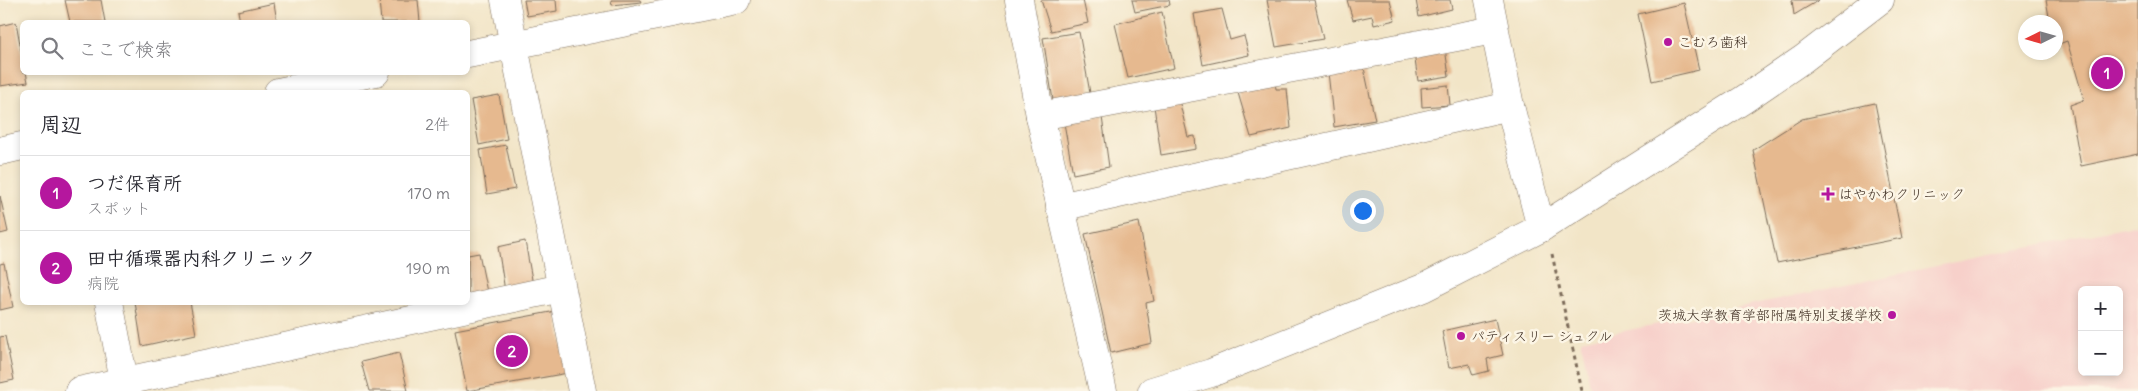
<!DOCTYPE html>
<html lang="ja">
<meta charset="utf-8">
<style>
body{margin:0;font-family:Delius,"Klee One",sans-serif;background:#f7f7f7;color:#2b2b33}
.controls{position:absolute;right:15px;bottom:15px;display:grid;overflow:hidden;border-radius:8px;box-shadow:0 2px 8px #0003}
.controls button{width:45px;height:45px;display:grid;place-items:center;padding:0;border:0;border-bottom:1px solid #e1e1e2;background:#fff;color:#2b2b33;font:25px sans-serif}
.compass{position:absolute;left:2018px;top:15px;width:45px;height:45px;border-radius:50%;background:#fff;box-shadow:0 2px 8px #0003;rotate:265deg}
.you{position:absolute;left:1362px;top:210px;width:18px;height:18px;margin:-12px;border:4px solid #fff;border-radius:50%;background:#1a73e8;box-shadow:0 0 0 8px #1a73e833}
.badge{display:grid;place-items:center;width:32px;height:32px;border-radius:50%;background:#b5179e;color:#fff;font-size:16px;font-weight:700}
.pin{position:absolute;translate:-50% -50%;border:2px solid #fff;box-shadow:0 1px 5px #0006}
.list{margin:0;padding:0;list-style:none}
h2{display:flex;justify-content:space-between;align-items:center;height:65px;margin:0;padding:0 20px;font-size:21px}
h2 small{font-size:16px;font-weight:400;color:#7c7c81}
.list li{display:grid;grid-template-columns:32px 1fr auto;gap:15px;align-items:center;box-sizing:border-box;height:75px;padding:0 20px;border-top:1px solid #e1e1e2}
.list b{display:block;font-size:19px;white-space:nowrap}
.list p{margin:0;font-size:16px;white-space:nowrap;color:#7c7c81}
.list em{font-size:16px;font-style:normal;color:#7c7c81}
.icon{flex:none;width:28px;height:28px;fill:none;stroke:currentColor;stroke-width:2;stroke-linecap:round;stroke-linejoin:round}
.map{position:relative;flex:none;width:2138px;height:391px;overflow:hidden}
.search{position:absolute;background:#fff;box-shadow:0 2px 8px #0003;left:20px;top:20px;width:450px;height:55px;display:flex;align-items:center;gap:12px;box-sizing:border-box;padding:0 18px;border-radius:8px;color:#7c7c81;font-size:19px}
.panel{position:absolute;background:#fff;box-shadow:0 2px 8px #0003;left:20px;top:90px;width:450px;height:215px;border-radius:8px}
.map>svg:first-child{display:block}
.built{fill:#f7d0ca;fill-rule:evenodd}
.building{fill:#e6b98f}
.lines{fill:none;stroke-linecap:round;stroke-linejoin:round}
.street-casing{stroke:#7b6b59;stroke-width:29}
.secondary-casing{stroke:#7b6b59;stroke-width:29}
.path{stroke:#7b6b59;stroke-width:3;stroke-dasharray:4 4;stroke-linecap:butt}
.street{stroke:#fff;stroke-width:28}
.secondary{stroke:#fff;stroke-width:28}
.poi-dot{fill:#b5179e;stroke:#fcf5e5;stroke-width:2}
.labels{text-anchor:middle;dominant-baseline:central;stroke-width:5;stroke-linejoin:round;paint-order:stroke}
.poi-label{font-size:14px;fill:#3b2a1e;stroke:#fcf5e5;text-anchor:start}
</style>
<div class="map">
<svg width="2138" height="391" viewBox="0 0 2138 391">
<rect width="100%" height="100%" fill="#fcf5e5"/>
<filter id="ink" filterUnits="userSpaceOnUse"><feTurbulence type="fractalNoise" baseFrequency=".02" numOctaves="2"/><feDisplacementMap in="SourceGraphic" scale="10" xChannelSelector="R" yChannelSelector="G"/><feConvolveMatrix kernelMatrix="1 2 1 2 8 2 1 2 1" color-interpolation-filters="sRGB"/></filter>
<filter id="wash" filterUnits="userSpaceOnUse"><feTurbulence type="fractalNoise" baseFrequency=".0096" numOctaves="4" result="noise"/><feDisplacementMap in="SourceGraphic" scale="20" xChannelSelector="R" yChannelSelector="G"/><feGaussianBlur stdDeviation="1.12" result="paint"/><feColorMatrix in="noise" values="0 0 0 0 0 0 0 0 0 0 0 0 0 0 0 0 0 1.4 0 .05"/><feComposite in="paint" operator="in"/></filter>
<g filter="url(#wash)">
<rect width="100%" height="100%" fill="#f2e5c7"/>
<path class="built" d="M 2138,224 L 2138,391 L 1591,391 L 1581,340 ZM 2082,290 L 2119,290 L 2119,372 L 2082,372 Z"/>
<g id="blocks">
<g class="building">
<path d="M 65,0 L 101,0 L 105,22 L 70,22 Z"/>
<path d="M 379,0 L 418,0 L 420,22 L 381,22 Z"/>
<path d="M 524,0 L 556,0 L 557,11 L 527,16 Z"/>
<path d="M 611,0 L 640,0 L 641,2 L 612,5 Z"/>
<path d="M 1041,0 L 1083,0 L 1088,23 L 1051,31 Z"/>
<path d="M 1132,0 L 1169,0 L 1170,5 L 1135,12 Z"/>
<path d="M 1267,0 L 1314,0 L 1323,39 L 1276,47 Z"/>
<path d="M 1347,0 L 1390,0 L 1395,20 L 1374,25 L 1372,16 L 1353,20 Z"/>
<path d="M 1416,0 L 1450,0 L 1452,9 L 1419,17 Z"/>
<path d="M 1792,0 L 1819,0 L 1794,15 Z"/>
<path d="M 2046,0 L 2138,0 L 2138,154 L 2081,166 L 2070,105 L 2084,100 L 2067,41 L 2056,45 L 2056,22 L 2050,22 Z"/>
<path d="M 274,3 L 277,22 L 240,22 L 238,11 Z"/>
<path d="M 1684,3 L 1699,70 L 1652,81 L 1638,14 Z"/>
<path d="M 1222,9 L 1230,40 L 1244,36 L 1249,55 L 1203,65 L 1194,14 Z"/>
<path d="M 1162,12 L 1174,68 L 1128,78 L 1115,24 Z"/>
<path d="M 16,22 L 22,55 L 22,72 L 26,72 L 28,82 L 0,86 L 0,26 Z"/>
<path d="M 1079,32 L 1090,93 L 1053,100 L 1043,38 Z"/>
<path d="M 1445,48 L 1449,76 L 1418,81 L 1414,53 Z"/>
<path d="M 1363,63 L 1375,120 L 1334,127 L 1328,72 Z"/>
<path d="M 1275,82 L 1276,89 L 1287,89 L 1291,128 L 1251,137 L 1236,86 Z"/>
<path d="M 1448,85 L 1450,105 L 1422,107 L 1421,88 Z"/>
<path d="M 499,95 L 507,139 L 479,145 L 471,100 Z"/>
<path d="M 1179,100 L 1188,137 L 1195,136 L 1196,149 L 1161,155 L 1154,106 Z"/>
<path d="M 1875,103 L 1902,238 L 1777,263 L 1753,150 L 1802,119 Z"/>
<path d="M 1102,117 L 1109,167 L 1073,174 L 1064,123 Z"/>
<path d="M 506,145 L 515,189 L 487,194 L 480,150 Z"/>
<path d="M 0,196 L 8,232 L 0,234 Z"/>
<path d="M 1139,222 L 1154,301 L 1146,303 L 1152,343 L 1111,353 L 1085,234 Z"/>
<path d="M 525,241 L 533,285 L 505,291 L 498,247 Z"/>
<path d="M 479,253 L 488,297 L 468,301 L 468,255 Z"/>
<path d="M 4,263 L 13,307 L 0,310 L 0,264 Z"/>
<path d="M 135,302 L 190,302 L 196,334 L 142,346 Z"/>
<path d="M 556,311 L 568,373 L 467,391 L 455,330 Z"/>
<path d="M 1495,319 L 1503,355 L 1487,359 L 1489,371 L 1473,375 L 1469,364 L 1449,368 L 1442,331 Z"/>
<path d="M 5,336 L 14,380 L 0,383 L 0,337 Z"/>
<path d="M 399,353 L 408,391 L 369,391 L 361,362 Z"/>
</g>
</g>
</g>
<g filter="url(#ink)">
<use href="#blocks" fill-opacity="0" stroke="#7b6b59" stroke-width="1"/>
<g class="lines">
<g class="street-casing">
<g id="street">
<path d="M 505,0 L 582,391"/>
<path d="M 1019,0 L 1040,116 L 1103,391"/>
<path d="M 1489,0 L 1510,106 L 1541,228"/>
<path d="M 468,54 L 736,0"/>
<path d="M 278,92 L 376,72"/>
<path d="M 1040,116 L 1494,30"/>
<path d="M 0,151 L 22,146"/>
<path d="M 1060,207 L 1510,106"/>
<path d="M 109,302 L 126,391"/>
<path d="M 79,391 L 561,288"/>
</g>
</g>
<g class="secondary-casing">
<path id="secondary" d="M 1152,391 L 1211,373 L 1423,288 L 1541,228 L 1743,100 L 1803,59 L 1880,0"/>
</g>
<path class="path" d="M 1552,254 L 1582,391"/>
<use href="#street" class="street"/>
<use href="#secondary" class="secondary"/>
</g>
</g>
<g class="poi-dot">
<circle cx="1668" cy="42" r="5"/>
<path d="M1825.5 186.5h5v5h5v5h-5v5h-5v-5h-5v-5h5z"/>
<circle cx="1892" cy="315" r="5"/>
<circle cx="1461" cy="336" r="5"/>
</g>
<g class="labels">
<g class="poi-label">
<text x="1678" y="42">こむろ歯科</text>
<text x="1839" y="194">はやかわクリニック</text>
<text x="1882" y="315" text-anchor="end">茨城大学教育学部附属特別支援学校</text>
<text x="1471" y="336">パティスリー シュクル</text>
</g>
</g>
</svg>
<div class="controls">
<button>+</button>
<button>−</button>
</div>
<svg class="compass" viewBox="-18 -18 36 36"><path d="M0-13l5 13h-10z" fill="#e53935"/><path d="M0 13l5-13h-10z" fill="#7c7c81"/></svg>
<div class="you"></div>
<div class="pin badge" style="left:2107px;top:73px">1</div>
<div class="pin badge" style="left:512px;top:351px">2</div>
<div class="search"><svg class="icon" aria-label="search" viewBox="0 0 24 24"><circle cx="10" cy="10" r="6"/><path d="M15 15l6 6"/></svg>ここで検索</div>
<section class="panel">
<h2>周辺<small>2件</small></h2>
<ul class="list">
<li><span class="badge">1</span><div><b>つだ保育所</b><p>スポット</p></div><em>170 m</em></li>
<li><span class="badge">2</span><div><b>田中循環器内科クリニック</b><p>病院</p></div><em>190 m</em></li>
</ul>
</section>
</div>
